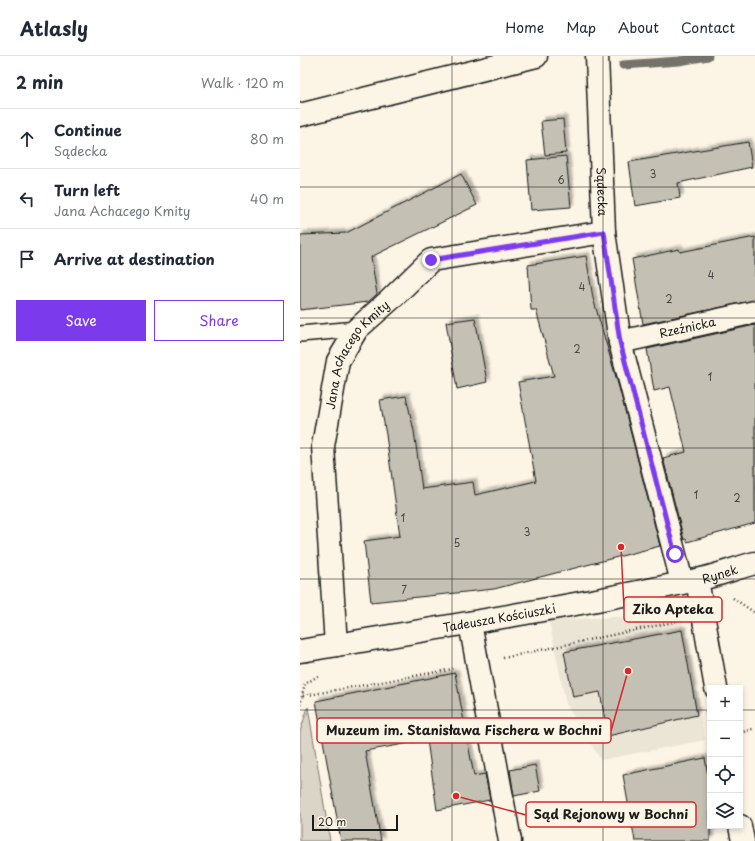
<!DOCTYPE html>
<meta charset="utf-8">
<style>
body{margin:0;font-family:"Playpen Sans",sans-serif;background:#f2f2f3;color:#1f2937}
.controls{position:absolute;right:12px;bottom:12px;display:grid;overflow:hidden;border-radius:0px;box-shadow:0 2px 6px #0003}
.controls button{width:36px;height:36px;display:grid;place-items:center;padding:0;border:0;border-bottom:1px solid #e0e1e3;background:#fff;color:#1f2937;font:20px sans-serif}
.scale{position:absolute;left:12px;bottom:10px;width:86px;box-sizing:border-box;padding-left:4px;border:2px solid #1c1c1c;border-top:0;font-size:11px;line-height:14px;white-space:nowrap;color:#1c1c1c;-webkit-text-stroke:3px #fcf5e5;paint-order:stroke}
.stop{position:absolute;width:12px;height:12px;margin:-9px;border:3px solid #7c3aed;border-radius:50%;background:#fff}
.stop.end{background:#7c3aed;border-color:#fff;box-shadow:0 1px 4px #0008}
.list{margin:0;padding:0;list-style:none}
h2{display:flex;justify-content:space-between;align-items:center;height:52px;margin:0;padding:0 16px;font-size:17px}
h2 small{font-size:13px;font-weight:400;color:#747a83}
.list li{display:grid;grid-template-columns:26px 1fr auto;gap:12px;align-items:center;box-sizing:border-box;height:60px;padding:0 16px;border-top:1px solid #e0e1e3}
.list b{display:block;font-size:15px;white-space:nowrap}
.list p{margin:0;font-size:13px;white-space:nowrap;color:#747a83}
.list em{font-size:13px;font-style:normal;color:#747a83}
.actions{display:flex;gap:8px;padding:12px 16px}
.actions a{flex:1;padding:9px 0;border:1px solid #7c3aed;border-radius:0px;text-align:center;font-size:14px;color:#7c3aed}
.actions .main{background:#7c3aed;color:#fff}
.icon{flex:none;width:22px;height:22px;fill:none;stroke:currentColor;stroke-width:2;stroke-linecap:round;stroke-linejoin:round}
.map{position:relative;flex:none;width:455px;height:785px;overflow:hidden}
header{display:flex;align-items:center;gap:24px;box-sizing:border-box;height:56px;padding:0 20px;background:#fff;border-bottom:1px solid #e0e1e3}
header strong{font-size:19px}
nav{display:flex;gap:22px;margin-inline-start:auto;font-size:14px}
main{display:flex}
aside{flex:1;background:#fff}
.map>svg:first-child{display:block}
.built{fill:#ebe5d6}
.green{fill:#dbd5c8;stroke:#7c7872}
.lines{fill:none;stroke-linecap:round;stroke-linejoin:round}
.stream{stroke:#75726c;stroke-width:9}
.building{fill:#c4c0b3;stroke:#1c1c1c;filter:url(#shadow)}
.lane-casing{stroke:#1c1c1c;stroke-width:18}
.street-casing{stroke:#1c1c1c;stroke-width:25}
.secondary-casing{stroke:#1c1c1c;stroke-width:25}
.path{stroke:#1c1c1c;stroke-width:2.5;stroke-dasharray:1 3;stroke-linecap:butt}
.lane{stroke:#fcf5e5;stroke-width:15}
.street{stroke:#fcf5e5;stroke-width:22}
.secondary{stroke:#fcf5e5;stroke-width:22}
.route{stroke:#7c3aed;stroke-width:5}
.grid{fill:none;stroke:#1c1c1c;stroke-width:1;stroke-opacity:0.55}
.labels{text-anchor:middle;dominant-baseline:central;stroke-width:3.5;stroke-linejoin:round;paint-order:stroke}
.number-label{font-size:10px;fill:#464542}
.street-label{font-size:12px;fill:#1c1c1c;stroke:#fcf5e5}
.leader{fill:none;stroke:#d62828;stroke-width:1.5}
.callout-dot{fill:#d62828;stroke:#fcf5e5;stroke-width:1.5}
.callout{fill:#fcf5e5;stroke:#d62828;stroke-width:1.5}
.callout-label{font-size:13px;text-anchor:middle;font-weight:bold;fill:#1c1c1c}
</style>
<header>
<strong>Atlasly</strong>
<nav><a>Home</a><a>Map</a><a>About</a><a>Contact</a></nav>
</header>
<main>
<aside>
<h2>2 min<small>Walk · 120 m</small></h2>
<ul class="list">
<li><svg class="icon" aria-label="ahead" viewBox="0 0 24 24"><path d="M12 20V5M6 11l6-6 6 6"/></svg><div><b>Continue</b><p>Sądecka</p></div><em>80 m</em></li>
<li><svg class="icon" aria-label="left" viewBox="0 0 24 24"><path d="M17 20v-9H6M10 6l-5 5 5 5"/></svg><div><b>Turn left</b><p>Jana Achacego Kmity</p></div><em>40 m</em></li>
<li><svg class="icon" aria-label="arrive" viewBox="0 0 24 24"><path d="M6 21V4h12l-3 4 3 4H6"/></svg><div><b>Arrive at destination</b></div></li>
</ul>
<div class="actions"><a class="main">Save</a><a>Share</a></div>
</aside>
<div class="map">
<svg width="455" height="785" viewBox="0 0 455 785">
<defs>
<filter id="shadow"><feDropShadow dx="3.5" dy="-3.5" stdDeviation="1" flood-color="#0004"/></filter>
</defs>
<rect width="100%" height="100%" fill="#fcf5e5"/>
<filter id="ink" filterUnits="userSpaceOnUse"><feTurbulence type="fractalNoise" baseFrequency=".025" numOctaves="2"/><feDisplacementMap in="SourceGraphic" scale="8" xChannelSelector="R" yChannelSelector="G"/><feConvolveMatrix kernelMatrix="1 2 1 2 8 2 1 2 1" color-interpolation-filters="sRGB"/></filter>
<g filter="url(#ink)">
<path class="built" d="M 381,558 L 405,684 L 301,704 L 266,648 L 249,564 Z"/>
<path class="green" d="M 8,651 L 30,785 L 0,785 L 0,676 Z"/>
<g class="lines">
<path class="stream" d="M 323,9 L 379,5 L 408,0"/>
</g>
<g class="building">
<path d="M 263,63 L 266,97 L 245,99 L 241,65 Z"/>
<path d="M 448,86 L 452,111 L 378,127 L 380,142 L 335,150 L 329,106 Z"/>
<path d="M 266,100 L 271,151 L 231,154 L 227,104 Z"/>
<path d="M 161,118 L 177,149 L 71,201 L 77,238 L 68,246 L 0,254 L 0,179 L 46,177 Z"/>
<path d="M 455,181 L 455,244 L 343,268 L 332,203 L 379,193 L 380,196 Z"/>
<path d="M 286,200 L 293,242 L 320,335 L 360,490 L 194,533 L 71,546 L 64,485 L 100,480 L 86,379 L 80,344 L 106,340 L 114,375 L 122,433 L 173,426 L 175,439 L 236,425 L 218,326 L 254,320 L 236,254 L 231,254 L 228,209 Z"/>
<path d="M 175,262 L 187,326 L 157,333 L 146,266 Z"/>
<path d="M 455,269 L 455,467 L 387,486 L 386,483 L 384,484 L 363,402 L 386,396 L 370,331 L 354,335 L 347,293 Z"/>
<path d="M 382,574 L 397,659 L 308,680 L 300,636 L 273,641 L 264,596 Z"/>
<path d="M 155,617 L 174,720 L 185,718 L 190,744 L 137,754 L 127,684 L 65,695 L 81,785 L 41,785 L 16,645 Z"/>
<path d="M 405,702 L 410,732 L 410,785 L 335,785 L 323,719 Z"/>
<path d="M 235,709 L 240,735 L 214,740 L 210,714 Z"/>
</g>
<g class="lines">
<g class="lane-casing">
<path id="lane" d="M 0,278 L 57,273"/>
</g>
<g class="street-casing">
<g id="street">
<path id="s1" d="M 297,0 L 304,176 L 320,286 L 382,526"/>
<path id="s2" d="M 320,286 L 455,256"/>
<path d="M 397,524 L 416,632"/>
<path d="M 170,567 L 210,785"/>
<path id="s3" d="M 36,589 L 23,390 L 38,305 L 57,273 L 91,243 L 131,204 L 304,176"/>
<path d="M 440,770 L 443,785"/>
</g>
</g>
<g class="secondary-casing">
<g id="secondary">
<path d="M 0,59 L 236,0"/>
<path id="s4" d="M 0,595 C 132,573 265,552 397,524 C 416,520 436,512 455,507"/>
</g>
</g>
<g class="path">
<path d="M 433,542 L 455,557"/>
<path d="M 203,602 L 378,565"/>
<path d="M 3,640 L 153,613"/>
<path d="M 0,649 L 5,628 L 18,620"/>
<path d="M 406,655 L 410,682"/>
<path d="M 440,677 L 455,672"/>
</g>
<use href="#lane" class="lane"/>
<use href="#street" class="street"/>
<use href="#secondary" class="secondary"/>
</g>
</g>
<g class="lines" filter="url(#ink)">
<path class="route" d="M 131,204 L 304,176 L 320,286 L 375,498"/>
</g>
<path class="grid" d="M 152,0 L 152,785M 303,0 L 303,785M 0,131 L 455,131M 0,262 L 455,262M 0,392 L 455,392M 0,523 L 455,523M 0,654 L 410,654M 440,654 L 455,654"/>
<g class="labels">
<g class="number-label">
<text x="353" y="117">3</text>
<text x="261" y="123">6</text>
<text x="411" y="218">4</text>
<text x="282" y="230">4</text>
<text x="369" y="242">2</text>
<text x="277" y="292">2</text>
<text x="410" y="320">1</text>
<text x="396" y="438">1</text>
<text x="437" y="441">2</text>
<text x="103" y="461">1</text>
<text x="227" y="475">3</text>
<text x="157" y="486">5</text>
<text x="104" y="533">7</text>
</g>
<g class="street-label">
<text stroke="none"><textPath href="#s1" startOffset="136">Sądecka</textPath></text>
<text stroke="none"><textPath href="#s2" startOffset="69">Rzeźnicka</textPath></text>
<text stroke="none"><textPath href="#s3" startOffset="300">Jana Achacego Kmity</textPath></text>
<text stroke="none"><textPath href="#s4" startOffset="427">Rynek</textPath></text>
<text stroke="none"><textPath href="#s4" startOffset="202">Tadeusza Kościuszki</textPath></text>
</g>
</g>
<path class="leader" d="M321 491L324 553M328 615L311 675M156 740L226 759"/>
<g class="callout-dot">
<circle cx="321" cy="491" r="4"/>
<circle cx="328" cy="615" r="4"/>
<circle cx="156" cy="740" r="4"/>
</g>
<g class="callout">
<rect x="324" y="541" width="98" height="25" rx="4"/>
<rect x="17" y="662" width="294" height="25" rx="4"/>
<rect x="226" y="746" width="170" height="25" rx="4"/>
</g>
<g class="callout-label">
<text x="373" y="558">Ziko Apteka</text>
<text x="164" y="679">Muzeum im. Stanisława Fischera w Bochni</text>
<text x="311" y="763">Sąd Rejonowy w Bochni</text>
</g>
</svg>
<div class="controls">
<button>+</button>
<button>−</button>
<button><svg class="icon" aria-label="locate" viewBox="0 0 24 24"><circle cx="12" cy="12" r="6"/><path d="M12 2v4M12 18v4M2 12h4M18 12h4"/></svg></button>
<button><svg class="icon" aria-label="layers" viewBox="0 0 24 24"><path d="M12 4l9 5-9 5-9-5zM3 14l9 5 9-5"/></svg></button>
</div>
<div class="scale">20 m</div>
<div class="stop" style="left:375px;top:498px"></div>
<div class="stop end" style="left:131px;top:204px"></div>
</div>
</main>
